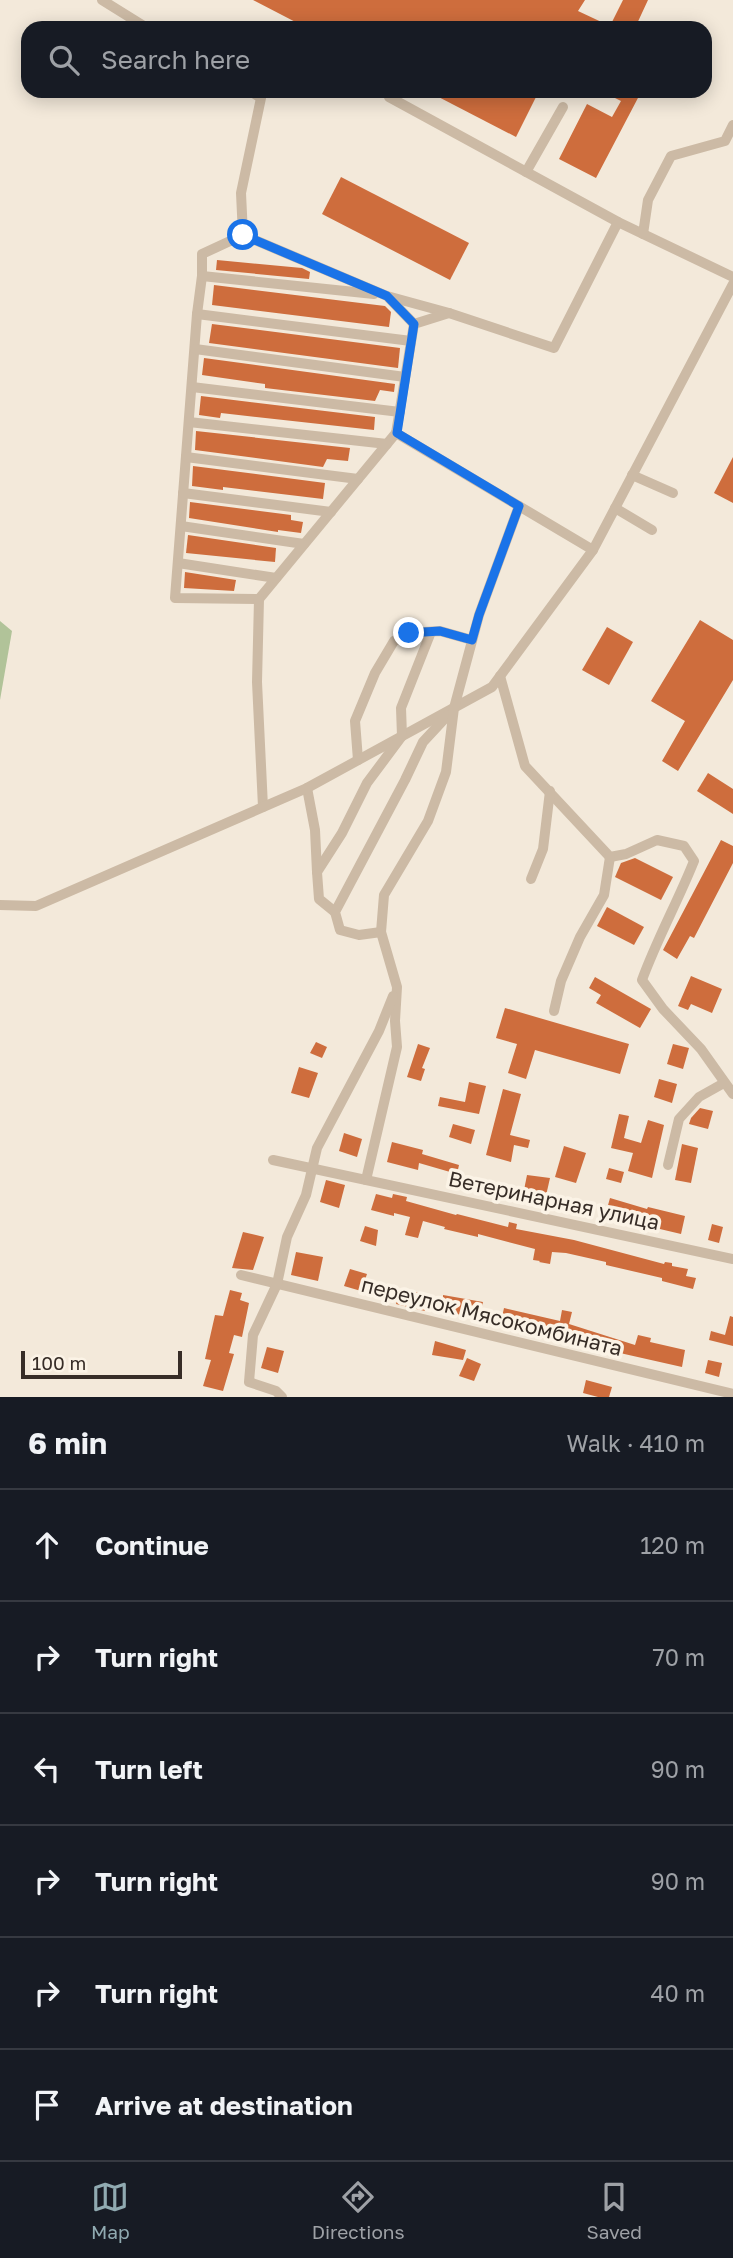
<!DOCTYPE html>
<meta charset="utf-8">
<style>
body{margin:0;font-family:"Golos Text",sans-serif;background:#242831;color:#f1f3f6}
.scale{position:absolute;left:21px;bottom:18px;width:161px;box-sizing:border-box;padding-left:7px;border:4px solid #372d27;border-top:0;font-size:19px;line-height:24px;white-space:nowrap;color:#372d27;-webkit-text-stroke:5px #fbf3e6;paint-order:stroke}
.stop{position:absolute;width:21px;height:21px;margin:-16px;border:5px solid #1a73e8;border-radius:50%;background:#fff}
.stop.end{background:#1a73e8;border-color:#fff;box-shadow:0 2px 7px #0008}
.list{margin:0;padding:0;list-style:none}
h2{display:flex;justify-content:space-between;align-items:center;height:91px;margin:0;padding:0 28px;font-size:30px}
h2 small{font-size:23px;font-weight:400;color:#9ea1a6}
.list li{display:grid;grid-template-columns:46px 1fr auto;gap:21px;align-items:center;box-sizing:border-box;height:112px;padding:0 28px;border-top:2px solid #363941}
.list b{display:block;font-size:26px;white-space:nowrap}
.list em{font-size:23px;font-style:normal;color:#9ea1a6}
.icon{flex:none;width:38px;height:38px;fill:none;stroke:currentColor;stroke-width:2;stroke-linecap:round;stroke-linejoin:round}
.map{position:relative;flex:none;width:733px;height:1397px;overflow:hidden}
.search{position:absolute;background:#171b24;box-shadow:0 4px 18px #0003;left:21px;right:21px;top:21px;height:77px;display:flex;align-items:center;gap:18px;box-sizing:border-box;padding:0 24px;border-radius:21px;color:#9ea1a6;font-size:26px}
.sheet{height:763px;background:#171b24}
nav{display:flex;justify-content:space-around;align-items:center;box-sizing:border-box;height:98px;border-top:2px solid #363941;background:#171b24;font-size:19px;color:#9ea1a6}
nav a{display:grid;justify-items:center;gap:4px}
nav .on{color:#90aab1}
.map>svg:first-child{display:block}
.green{fill:#b1c399}
.building{fill:#ce6d3d}
.lines{fill:none;stroke-linecap:round;stroke-linejoin:round}
.minor{stroke:#ccbaa5;stroke-width:10}
.route{stroke:#1a73e8;stroke-width:9}
.labels{text-anchor:middle;dominant-baseline:central;stroke-width:7;stroke-linejoin:round;paint-order:stroke}
.street-label{font-size:21px;fill:#372d27;stroke:#fbf3e6}
</style>
<div class="map">
<svg width="733" height="1397" viewBox="0 0 733 1397">
<rect width="100%" height="100%" fill="#f3e9da"/>
<path class="green" d="M 0,621 L 12,631 L 0,700 Z"/>
<g class="building">
<path d="M 253,0 L 585,0 L 578,11 L 610,26 L 623,0 L 648,0 L 635,28 L 307,28 Z"/>
<path d="M 427,91 L 539,91 L 516,137 Z"/>
<path d="M 601,91 L 630,91 L 639,96 L 596,178 L 559,159 L 587,104 L 612,117 L 621,101 Z"/>
<path d="M 341,177 L 469,243 L 450,280 L 322,214 Z"/>
<path d="M 217,260 L 302,268 L 310,272 L 309,279 L 216,270 Z"/>
<path d="M 214,285 L 385,306 L 391,312 L 389,327 L 212,305 Z"/>
<path d="M 212,324 L 400,348 L 398,368 L 209,343 Z"/>
<path d="M 204,358 L 395,384 L 394,392 L 380,390 L 375,401 L 265,388 L 265,384 L 202,375 Z"/>
<path d="M 201,396 L 375,417 L 374,430 L 221,413 L 220,418 L 199,415 Z"/>
<path d="M 196,431 L 350,448 L 348,461 L 327,459 L 323,467 L 195,450 Z"/>
<path d="M 733,457 L 733,503 L 714,493 Z"/>
<path d="M 193,466 L 325,483 L 323,499 L 223,487 L 223,490 L 192,486 Z"/>
<path d="M 190,502 L 291,515 L 291,520 L 303,522 L 301,533 L 278,530 L 278,532 L 189,518 Z"/>
<path d="M 188,535 L 276,548 L 275,562 L 186,553 Z"/>
<path d="M 185,572 L 236,580 L 234,591 L 184,588 Z"/>
<path d="M 700,620 L 733,640 L 733,680 L 678,771 L 662,761 L 685,721 L 651,701 Z"/>
<path d="M 607,627 L 633,642 L 609,685 L 582,670 Z"/>
<path d="M 708,773 L 733,789 L 733,814 L 697,791 Z"/>
<path d="M 721,840 L 733,846 L 733,863 L 694,938 L 690,936 L 677,959 L 663,950 Z"/>
<path d="M 635,858 L 673,877 L 661,900 L 615,877 L 621,863 Z"/>
<path d="M 607,907 L 644,927 L 634,945 L 597,926 Z"/>
<path d="M 691,976 L 722,989 L 712,1013 L 691,1004 L 688,1010 L 678,1006 Z"/>
<path d="M 595,977 L 651,1009 L 640,1028 L 596,1003 L 601,995 L 589,988 Z"/>
<path d="M 505,1008 L 629,1044 L 620,1074 L 535,1050 L 526,1079 L 508,1073 L 517,1044 L 496,1038 Z"/>
<path d="M 316,1042 L 327,1047 L 322,1058 L 310,1053 Z"/>
<path d="M 418,1044 L 430,1048 L 422,1068 L 425,1069 L 421,1081 L 407,1077 Z"/>
<path d="M 673,1044 L 689,1048 L 683,1069 L 667,1064 Z"/>
<path d="M 299,1067 L 318,1073 L 309,1098 L 291,1093 Z"/>
<path d="M 659,1079 L 677,1084 L 672,1103 L 654,1097 Z"/>
<path d="M 469,1082 L 486,1086 L 479,1114 L 438,1106 L 440,1097 L 465,1102 Z"/>
<path d="M 503,1089 L 521,1094 L 510,1135 L 530,1140 L 528,1148 L 514,1145 L 511,1162 L 486,1155 Z"/>
<path d="M 700,1108 L 713,1111 L 708,1129 L 689,1124 L 691,1118 Z"/>
<path d="M 619,1114 L 629,1116 L 624,1138 L 641,1143 L 648,1120 L 664,1125 L 652,1178 L 628,1171 L 633,1153 L 611,1148 Z"/>
<path d="M 453,1124 L 475,1130 L 471,1144 L 449,1137 Z"/>
<path d="M 344,1133 L 362,1139 L 357,1157 L 339,1151 Z"/>
<path d="M 392,1142 L 423,1150 L 422,1154 L 459,1165 L 457,1174 L 419,1163 L 418,1170 L 387,1162 Z"/>
<path d="M 682,1144 L 698,1148 L 691,1183 L 675,1180 Z"/>
<path d="M 564,1146 L 586,1153 L 576,1183 L 555,1177 Z"/>
<path d="M 609,1168 L 624,1172 L 621,1183 L 606,1179 Z"/>
<path d="M 527,1175 L 550,1178 L 545,1200 L 523,1195 Z"/>
<path d="M 326,1180 L 345,1185 L 339,1208 L 320,1202 Z"/>
<path d="M 376,1194 L 392,1198 L 393,1194 L 407,1197 L 406,1201 L 456,1215 L 457,1214 L 508,1227 L 509,1222 L 517,1224 L 516,1229 L 574,1240 L 664,1264 L 665,1262 L 672,1263 L 672,1266 L 688,1269 L 686,1276 L 696,1278 L 693,1289 L 662,1281 L 662,1278 L 606,1265 L 606,1262 L 566,1253 L 552,1252 L 550,1264 L 539,1262 L 540,1261 L 533,1260 L 535,1249 L 478,1234 L 478,1237 L 444,1229 L 445,1227 L 423,1221 L 418,1238 L 405,1235 L 410,1217 L 394,1213 L 394,1216 L 371,1210 Z"/>
<path d="M 610,1198 L 647,1209 L 648,1207 L 685,1216 L 681,1234 L 605,1216 Z"/>
<path d="M 712,1224 L 723,1227 L 719,1243 L 708,1240 Z"/>
<path d="M 365,1226 L 378,1230 L 376,1246 L 360,1241 Z"/>
<path d="M 243,1232 L 264,1237 L 253,1270 L 232,1268 Z"/>
<path d="M 296,1252 L 323,1257 L 318,1281 L 291,1275 Z"/>
<path d="M 350,1269 L 367,1274 L 361,1291 L 344,1286 Z"/>
<path d="M 401,1288 L 443,1299 L 443,1295 L 483,1302 L 479,1319 L 426,1307 L 425,1311 L 396,1304 Z"/>
<path d="M 230,1290 L 242,1293 L 240,1300 L 249,1303 L 242,1337 L 234,1335 L 229,1353 L 234,1354 L 223,1391 L 203,1386 L 211,1360 L 205,1359 L 215,1315 L 223,1316 Z"/>
<path d="M 504,1308 L 560,1321 L 562,1310 L 572,1312 L 569,1324 L 635,1345 L 638,1335 L 651,1338 L 650,1342 L 685,1350 L 682,1367 L 500,1326 Z"/>
<path d="M 730,1316 L 733,1317 L 733,1346 L 709,1340 L 711,1331 L 725,1335 Z"/>
<path d="M 435,1341 L 466,1350 L 463,1360 L 432,1355 Z"/>
<path d="M 267,1347 L 284,1351 L 278,1373 L 261,1368 Z"/>
<path d="M 467,1358 L 481,1364 L 474,1381 L 459,1376 Z"/>
<path d="M 708,1360 L 722,1363 L 719,1377 L 705,1373 Z"/>
<path d="M 586,1380 L 612,1387 L 609,1397 L 598,1397 L 583,1393 Z"/>
</g>
<g class="lines">
<g class="minor">
<path d="M 102,0 L 147,28"/>
<path d="M 250,91 L 261,98 L 241,193 L 243,235 L 202,254 L 202,276 L 197,314 L 175,598 L 259,599 L 396,433"/>
<path d="M 389,97 L 618,222 L 733,277"/>
<path d="M 526,172 L 563,107"/>
<path d="M 643,234 L 648,200 L 671,156 L 725,141 L 733,125"/>
<path d="M 243,235 L 387,296 L 449,313 L 554,348 L 618,222"/>
<path d="M 202,276 L 374,294"/>
<path d="M 389,298 L 414,324"/>
<path d="M 449,313 L 414,324 L 396,433 L 593,550"/>
<path d="M 197,314 L 411,341"/>
<path d="M 195,349 L 405,377"/>
<path d="M 192,387 L 400,412"/>
<path d="M 189,422 L 387,444"/>
<path d="M 186,457 L 358,479"/>
<path d="M 632,475 L 673,493"/>
<path d="M 183,493 L 331,512"/>
<path d="M 615,508 L 652,530"/>
<path d="M 181,526 L 304,544"/>
<path d="M 178,563 L 276,578"/>
<path d="M 259,599 L 257,682 L 263,807"/>
<path d="M 500,676 L 525,766 L 610,857 L 626,854 L 657,840 L 684,846 L 694,861 C 678,901 657,939 642,980 L 663,1009 L 701,1049 L 733,1094"/>
<path d="M 358,760 L 355,721 L 375,673 L 394,641 L 409,633 L 440,631 L 472,640"/>
<path d="M 307,788 L 315,830 L 317,872"/>
<path d="M 531,879 L 543,849 L 550,791"/>
<path d="M 0,905 L 36,906 L 307,788 L 492,687 L 593,550 L 733,284"/>
<path d="M 335,912 L 319,899 L 317,872 L 342,833 L 367,783 L 402,736 L 401,708 L 431,632"/>
<path d="M 381,932 L 359,935 L 340,930 L 335,912 L 405,780 L 423,742 L 448,715"/>
<path d="M 554,1011 L 561,981 L 580,937 L 604,895 L 610,857"/>
<path d="M 273,1160 L 733,1259"/>
<path d="M 668,1165 L 679,1119 L 699,1097 L 724,1083"/>
<path d="M 366,1180 L 397,1047 L 395,1021 L 397,987 L 381,932 L 384,895 L 428,821 L 446,772 L 454,708 L 479,615 L 519,506"/>
<path d="M 241,1275 L 733,1394"/>
<path d="M 282,1397 L 276,1391 L 249,1382 L 253,1335 L 277,1284 L 287,1237 L 306,1195 L 317,1148 L 379,1031 L 393,996"/>
</g>
</g>
<g class="lines">
<path class="route" d="M 243,235 L 387,296 L 414,324 L 397,433 L 519,506 L 479,615 L 472,640 L 440,631 L 409,633"/>
</g>
<g class="labels">
<g class="street-label">
<text transform="translate(554 1200) rotate(12)">Ветеринарная улица</text>
<text transform="translate(492 1316) rotate(14)">переулок Мясокомбината</text>
</g>
</g>
</svg>
<div class="scale">100 m</div>
<div class="stop" style="left:243px;top:235px"></div>
<div class="stop end" style="left:409px;top:633px"></div>
<div class="search"><svg class="icon" aria-label="search" viewBox="0 0 24 24"><circle cx="10" cy="10" r="6"/><path d="M15 15l6 6"/></svg>Search here</div>
</div>
<section class="sheet">
<h2>6 min<small>Walk · 410 m</small></h2>
<ul class="list">
<li><svg class="icon" aria-label="ahead" viewBox="0 0 24 24"><path d="M12 20V5M6 11l6-6 6 6"/></svg><div><b>Continue</b></div><em>120 m</em></li>
<li><svg class="icon" aria-label="right" viewBox="0 0 24 24"><path d="M7 20v-9h11M14 6l5 5-5 5"/></svg><div><b>Turn right</b></div><em>70 m</em></li>
<li><svg class="icon" aria-label="left" viewBox="0 0 24 24"><path d="M17 20v-9H6M10 6l-5 5 5 5"/></svg><div><b>Turn left</b></div><em>90 m</em></li>
<li><svg class="icon" aria-label="right" viewBox="0 0 24 24"><path d="M7 20v-9h11M14 6l5 5-5 5"/></svg><div><b>Turn right</b></div><em>90 m</em></li>
<li><svg class="icon" aria-label="right" viewBox="0 0 24 24"><path d="M7 20v-9h11M14 6l5 5-5 5"/></svg><div><b>Turn right</b></div><em>40 m</em></li>
<li><svg class="icon" aria-label="arrive" viewBox="0 0 24 24"><path d="M6 21V4h12l-3 4 3 4H6"/></svg><div><b>Arrive at destination</b></div></li>
</ul>
</section>
<nav>
<a class="on"><svg class="icon" aria-label="map" viewBox="0 0 24 24"><path d="M3 6l6-2 6 2 6-2v14l-6 2-6-2-6 2zM9 4v14M15 6v14"/></svg>Map</a>
<a><svg class="icon" aria-label="directions" viewBox="0 0 24 24"><path d="M12 3l9 9-9 9-9-9zM9 14v-3h6M13 9l2 2-2 2"/></svg>Directions</a>
<a><svg class="icon" aria-label="saved" viewBox="0 0 24 24"><path d="M7 4h10v16l-5-4-5 4z"/></svg>Saved</a>
</nav>
